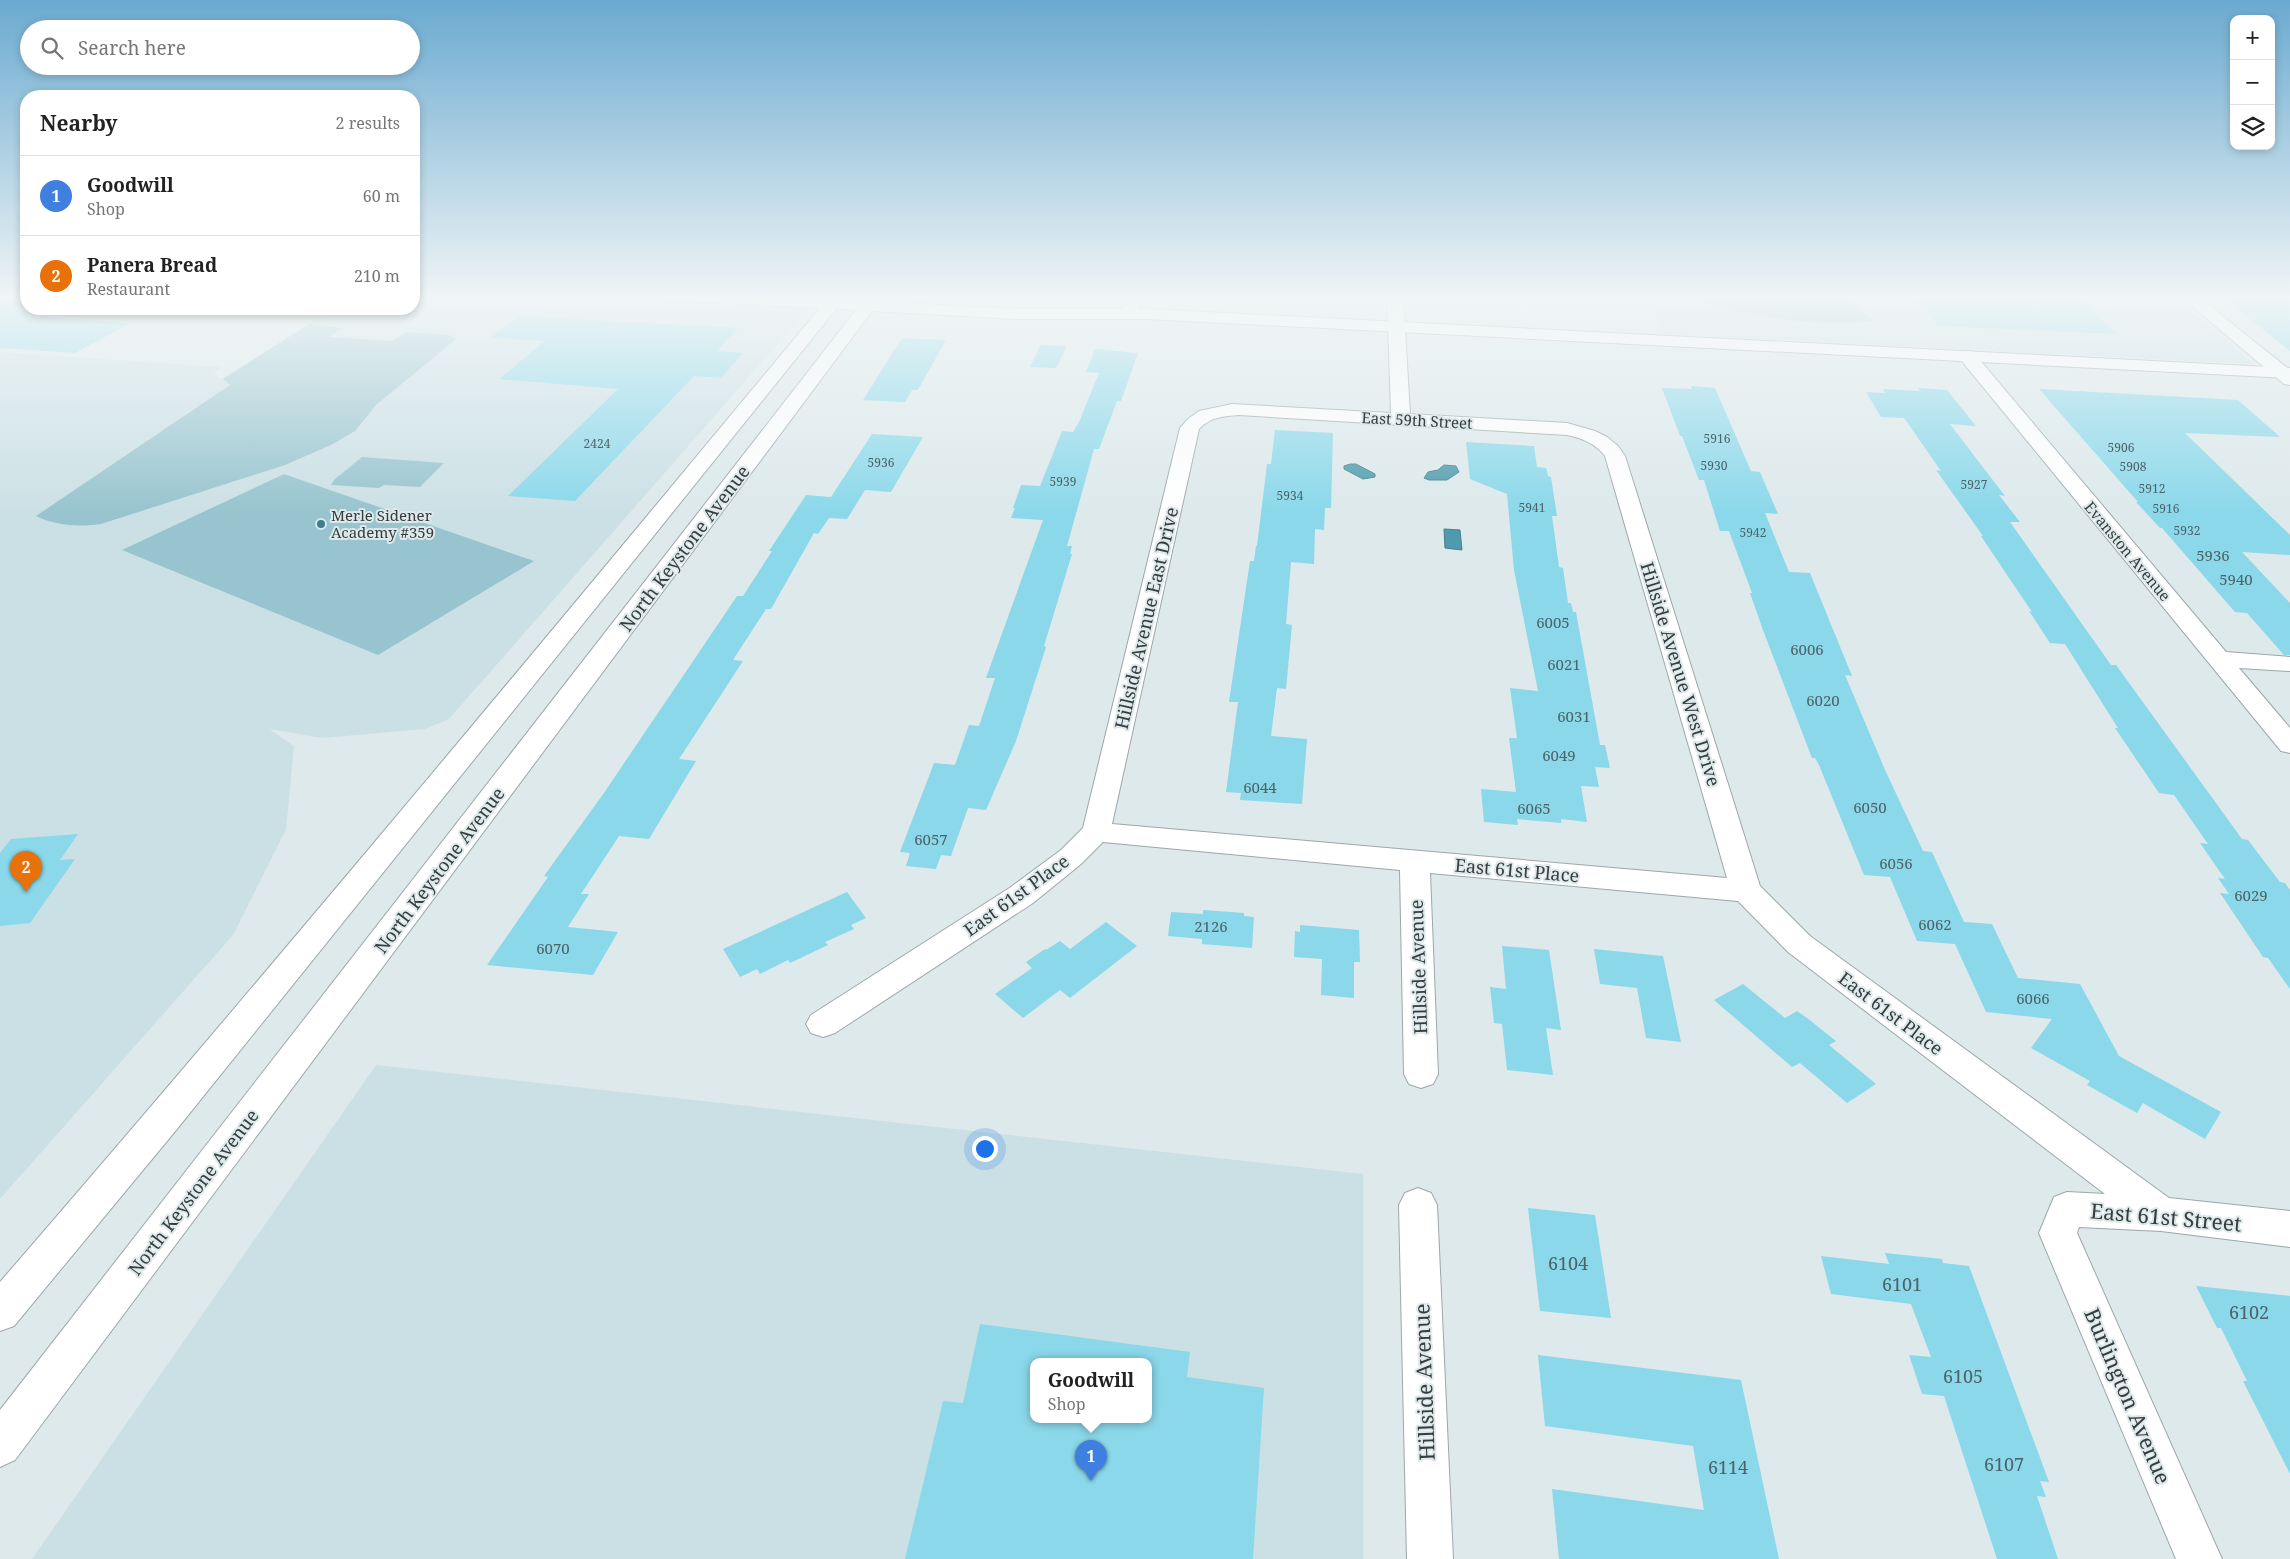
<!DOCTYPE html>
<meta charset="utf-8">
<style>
body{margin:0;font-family:"Noto Serif",serif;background:#f6f6f6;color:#222}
.controls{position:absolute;right:15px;top:15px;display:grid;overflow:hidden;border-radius:10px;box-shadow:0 2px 8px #0003}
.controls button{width:45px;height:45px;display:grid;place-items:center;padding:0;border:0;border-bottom:1px solid #e0e0e0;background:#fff;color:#222;font:25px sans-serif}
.you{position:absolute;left:984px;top:1148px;width:18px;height:18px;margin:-12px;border:4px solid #fff;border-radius:50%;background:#1a73e8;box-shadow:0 0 0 8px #1a73e833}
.badge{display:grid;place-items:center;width:32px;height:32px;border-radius:50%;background:#0f766e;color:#fff;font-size:16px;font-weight:700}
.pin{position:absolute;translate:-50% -41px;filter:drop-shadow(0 1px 2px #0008)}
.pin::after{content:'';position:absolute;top:26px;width:18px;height:15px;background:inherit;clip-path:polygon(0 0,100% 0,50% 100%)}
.popup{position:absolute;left:1030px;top:1358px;width:122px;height:65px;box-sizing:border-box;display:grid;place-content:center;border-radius:10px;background:#fff;filter:drop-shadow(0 1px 4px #0005);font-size:16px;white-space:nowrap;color:#767676}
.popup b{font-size:19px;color:#222}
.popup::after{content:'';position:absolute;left:50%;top:100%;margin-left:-10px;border:10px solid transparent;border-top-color:#fff}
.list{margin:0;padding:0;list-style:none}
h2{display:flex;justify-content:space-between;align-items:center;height:65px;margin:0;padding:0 20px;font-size:21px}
h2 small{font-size:16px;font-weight:400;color:#767676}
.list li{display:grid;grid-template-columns:32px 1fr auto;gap:15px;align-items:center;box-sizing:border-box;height:80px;padding:0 20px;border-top:1px solid #e0e0e0}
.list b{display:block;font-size:19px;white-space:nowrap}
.list p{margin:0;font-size:16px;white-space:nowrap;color:#767676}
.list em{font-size:16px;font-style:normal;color:#767676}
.icon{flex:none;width:28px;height:28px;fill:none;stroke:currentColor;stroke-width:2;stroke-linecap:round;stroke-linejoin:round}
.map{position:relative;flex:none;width:2290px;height:1559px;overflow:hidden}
.search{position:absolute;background:#fff;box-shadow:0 2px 8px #0003;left:20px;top:20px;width:400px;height:55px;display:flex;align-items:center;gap:12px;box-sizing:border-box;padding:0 18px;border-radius:28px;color:#767676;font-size:19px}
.panel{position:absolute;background:#fff;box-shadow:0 2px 8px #0003;left:20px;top:90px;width:400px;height:225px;border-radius:20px}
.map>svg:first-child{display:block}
.built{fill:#cbe0e5;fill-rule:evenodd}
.green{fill:#97c4ce}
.water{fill:#4d9bac;stroke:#467e8b}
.building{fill:#8ad8ea;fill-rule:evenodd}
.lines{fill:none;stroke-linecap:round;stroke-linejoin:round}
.minor-casing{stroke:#9da7aa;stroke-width:2}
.primary-casing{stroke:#9da7aa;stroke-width:2}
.minor{fill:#fff;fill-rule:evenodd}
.primary{fill:#fff;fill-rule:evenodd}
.poi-dot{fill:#3b7f8e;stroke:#dde9eb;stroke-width:2}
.labels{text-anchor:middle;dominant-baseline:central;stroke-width:4;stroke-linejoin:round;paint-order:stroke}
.far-number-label{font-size:12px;fill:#4c6368}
.far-street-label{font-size:15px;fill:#373c3d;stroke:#dde9eb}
.far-poi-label{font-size:15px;fill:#373c3d;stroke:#dde9eb;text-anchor:start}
.number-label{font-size:15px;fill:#4c6368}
.street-label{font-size:18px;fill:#373c3d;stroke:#dde9eb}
.near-number-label{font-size:18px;fill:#4c6368}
.near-street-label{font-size:21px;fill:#373c3d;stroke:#dde9eb}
</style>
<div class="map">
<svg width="2290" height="1559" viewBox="0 0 2290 1559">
<rect width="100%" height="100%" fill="#dde9eb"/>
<g class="built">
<path d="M 414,295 L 613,295 L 811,306 L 449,719 L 425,729 L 322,738 L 269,729 L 294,746 L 286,829 L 233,935 L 0,1199 L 0,352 L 222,367 L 214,373 L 221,379 L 334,309 L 414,309 Z"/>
<path d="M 1647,295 L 2170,295 L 2254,364 L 1664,334 Z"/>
<path d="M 376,1065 L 1363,1174 L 1363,1559 L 32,1559 ZM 1034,1362 L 1148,1362 L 1148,1420 L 1034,1420 Z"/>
</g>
<g class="green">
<path d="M 1687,295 L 1841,295 L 1874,321 C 1811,326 1747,319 1687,295 Z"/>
<path d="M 309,324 L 342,328 L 329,337 L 393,341 L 406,332 L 448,335 L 456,339 L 376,405 L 355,431 L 331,445 L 285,465 L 101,524 C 78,527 57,526 36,516 L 230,385 L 223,379 Z"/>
<path d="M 362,457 L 444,463 L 420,487 L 384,485 L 379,488 L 331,485 L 335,479 Z"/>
<path d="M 284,474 L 534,561 L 378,655 L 122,550 Z"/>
</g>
<g class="water">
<path d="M 1350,464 L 1356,464 L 1375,474 L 1375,477 L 1363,479 L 1344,469 L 1344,466 Z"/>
<path d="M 1444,465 L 1456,466 L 1459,472 L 1447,480 L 1429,480 L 1424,478 L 1428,472 L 1438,470 Z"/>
<path d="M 1444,529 L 1460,530 L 1462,550 L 1445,548 Z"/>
</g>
<g class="building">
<path d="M 1912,295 L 2077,295 L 2117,334 L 1938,326 Z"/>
<path d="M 2220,295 L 2279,295 L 2290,301 L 2290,351 Z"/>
<path d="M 0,300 L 26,301 L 26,309 L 43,309 L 27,316 L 131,323 L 75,353 L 0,348 Z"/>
<path d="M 519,316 L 738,328 L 717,351 L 743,353 L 721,378 L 694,376 L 575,501 L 508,496 L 618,389 L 499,379 L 545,341 L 490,338 Z"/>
<path d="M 902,338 L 946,340 L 918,390 L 912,390 L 905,402 L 863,400 Z"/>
<path d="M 1041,345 L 1067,346 L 1056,368 L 1030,367 Z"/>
<path d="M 1095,349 L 1138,353 L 1121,401 L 1117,401 L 1099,449 L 1094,449 L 1067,546 L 1072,546 L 1070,554 L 1072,554 L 1044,646 L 1046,647 L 1016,741 L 986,810 L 968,808 L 951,856 L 941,855 L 936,869 L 906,866 L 910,853 L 900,852 L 934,763 L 955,765 L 969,725 L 979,726 L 995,678 L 986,678 L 1043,520 L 1011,518 L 1015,508 L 1013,508 L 1021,485 L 1040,486 L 1062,431 L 1073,432 L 1079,422 L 1099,373 L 1086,372 Z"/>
<path d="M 1691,386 L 1715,388 L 1751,471 L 1760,472 L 1778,514 L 1765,513 L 1789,572 L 1810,573 L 1852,676 L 1845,675 L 1885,770 L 1923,851 L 1932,852 L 1964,922 L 1992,924 L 2018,978 L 2080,984 L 2119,1056 L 2221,1112 L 2205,1139 L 2143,1103 L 2137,1113 L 2087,1085 L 2090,1081 L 2031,1048 L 2052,1019 L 1986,1012 L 1955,944 L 1917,941 L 1890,877 L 1864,875 L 1819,765 L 1815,758 L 1812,758 L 1763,630 L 1750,593 L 1752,593 L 1729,531 L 1720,531 L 1704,480 L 1699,480 L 1682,436 L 1680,436 L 1662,388 L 1692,389 Z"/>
<path d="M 1918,388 L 1947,390 L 1976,426 L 1950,424 L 2005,496 L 1999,495 L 2020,522 L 2010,522 L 2111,665 L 2116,665 L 2242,839 L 2248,840 L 2280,882 L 2285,883 L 2290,890 L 2290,989 L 2268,958 L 2263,957 L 2220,893 L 2229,894 L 2218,878 L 2225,879 L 2200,843 L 2208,844 L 2174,795 L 2159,793 L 2115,728 L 2118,728 L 2065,644 L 2050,643 L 2029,611 L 2032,612 L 1981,536 L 1983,536 L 1936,470 L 1941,471 L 1904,418 L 1881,417 L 1866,392 L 1885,393 L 1883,389 L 1920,391 Z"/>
<path d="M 2039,389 L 2238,400 L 2280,437 L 2185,433 L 2290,535 L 2290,555 L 2242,552 L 2290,603 L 2290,655 L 2284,655 L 2247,613 L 2235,612 L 2162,528 L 2160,528 L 2136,502 L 2138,502 Z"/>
<path d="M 1275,430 L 1333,433 L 1331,508 L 1325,508 L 1324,530 L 1315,529 L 1314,564 L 1291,562 L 1286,624 L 1292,625 L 1286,689 L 1277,688 L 1271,736 L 1307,739 L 1302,804 L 1240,800 L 1241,793 L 1226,792 L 1238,702 L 1229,702 L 1250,561 L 1254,561 L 1256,546 L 1257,546 L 1267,464 L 1271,464 Z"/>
<path d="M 872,434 L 923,437 L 891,492 L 865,490 L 847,519 L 829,518 L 818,534 L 814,533 L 771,609 L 766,609 L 733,660 L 743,661 L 679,759 L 696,761 L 649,839 L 619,836 L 581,894 L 589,894 L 568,927 L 618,932 L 593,975 L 487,965 L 548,877 L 544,876 L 604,793 L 737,596 L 743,596 L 772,551 L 769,551 L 806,495 L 831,497 Z"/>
<path d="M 1466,442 L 1534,446 L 1537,467 L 1546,468 L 1548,476 L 1551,477 L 1557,516 L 1552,516 L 1559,567 L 1563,568 L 1568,603 L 1571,603 L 1573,612 L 1576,612 L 1600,745 L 1605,745 L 1610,768 L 1595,767 L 1599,787 L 1581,786 L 1587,822 L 1561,819 L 1561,823 L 1517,819 L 1518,825 L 1484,822 L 1481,789 L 1516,792 L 1509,738 L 1517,738 L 1510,688 L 1538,691 L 1514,570 L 1507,494 L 1470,479 Z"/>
<path d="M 78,834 L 60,860 L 75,859 L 30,923 L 0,926 L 0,853 L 11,839 Z"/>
<path d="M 847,892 L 866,918 L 851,925 L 854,929 L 825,942 L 828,945 L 790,963 L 788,960 L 760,974 L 757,969 L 740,977 L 723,949 Z"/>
<path d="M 1203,910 L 1244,913 L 1244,916 L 1254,917 L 1252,948 L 1202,944 L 1202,939 L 1168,936 L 1171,912 L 1203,914 Z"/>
<path d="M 1106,922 L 1137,946 L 1070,998 L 1060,990 L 1023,1018 L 995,994 L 1032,968 L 1026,962 L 1045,949 L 1046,950 L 1060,941 L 1070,949 Z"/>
<path d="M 1300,925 L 1359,930 L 1360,962 L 1354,962 L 1354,998 L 1321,995 L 1322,959 L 1294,957 L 1295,931 L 1300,932 Z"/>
<path d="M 1502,946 L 1549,950 L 1561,1030 L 1546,1028 L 1553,1075 L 1507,1070 L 1502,1024 L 1494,1023 L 1490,987 L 1506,989 Z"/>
<path d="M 1594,949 L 1663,956 L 1681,1042 L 1646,1038 L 1637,988 L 1600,984 Z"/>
<path d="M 1743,984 L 1785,1018 L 1797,1011 L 1807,1018 L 1836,1041 L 1829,1045 L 1876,1084 L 1847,1103 L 1800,1063 L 1792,1067 L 1714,1000 Z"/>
<path d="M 1528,1208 L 1595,1215 L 1611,1318 L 1540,1311 Z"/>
<path d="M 1885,1253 L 1942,1259 L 1943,1263 L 1969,1266 L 2049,1482 L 2040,1481 L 2046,1497 L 2037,1496 L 2058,1559 L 1997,1559 L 1944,1396 L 1922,1394 L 1909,1355 L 1931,1357 L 1911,1304 L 1831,1294 L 1821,1256 L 1889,1264 Z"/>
<path d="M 2196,1286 L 2290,1296 L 2290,1474 L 2243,1381 L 2247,1381 L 2221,1328 L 2217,1328 Z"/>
<path d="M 980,1324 L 1190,1352 L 1187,1377 L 1264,1388 L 1253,1559 L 905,1559 L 943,1401 L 963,1403 ZM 1034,1362 L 1148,1362 L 1148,1420 L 1034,1420 Z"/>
<path d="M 1538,1355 L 1741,1380 L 1779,1559 L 1559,1559 L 1552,1489 L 1704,1510 L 1693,1446 L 1545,1426 Z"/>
</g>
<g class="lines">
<g class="minor-casing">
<g id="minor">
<path d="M 1128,295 L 1144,295 L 1135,316 L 1123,316 L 1121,313 Z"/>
<path d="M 1387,295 L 1403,295 L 1410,414 L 1567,423 L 1595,431 L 1607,437 L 1618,446 L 1625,456 L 1760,886 L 1810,936 L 2169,1198 L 2290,1211 L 2290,1247 L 2161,1231 L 2079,1227 L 2077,1233 L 2222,1559 L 2176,1559 L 2039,1233 L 2054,1197 L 2067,1192 L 2105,1194 L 1788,952 L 1738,901 L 1430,873 L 1438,1074 L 1433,1084 L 1421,1088 L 1409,1084 L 1404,1074 L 1400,870 L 1103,842 L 1081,864 L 1033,903 L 835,1033 L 823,1037 L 811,1033 L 806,1024 L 811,1015 L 1011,887 L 1061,850 L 1083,828 L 1180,428 L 1188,419 L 1199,411 L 1232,404 L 1391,413 ZM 1239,415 L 1567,435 C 1582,438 1596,444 1605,456 L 1727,878 L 1112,824 L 1199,429 C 1210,417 1224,416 1239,415 Z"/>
<path d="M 2179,295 L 2196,295 L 2290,370 L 2290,385 L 2284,384 Z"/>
<path d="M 1967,351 L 1973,352 L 2226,652 L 2290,657 L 2290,671 L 2239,668 L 2290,728 L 2290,753 L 2281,751 L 1961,360 L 1958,356 L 1961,352 Z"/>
<path d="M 1418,1188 L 1431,1193 L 1437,1205 L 1453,1559 L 1407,1559 L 1399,1205 L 1405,1193 Z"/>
</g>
</g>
<g class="primary-casing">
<path id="primary" d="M 662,295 L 751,295 L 827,299 L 831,295 L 847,295 L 843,300 L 863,301 L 868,295 L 884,295 L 879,302 L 1016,309 L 1147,309 L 2290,368 L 2290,378 L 1147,319 L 1016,319 L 872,311 L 15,1460 L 0,1467 L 0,1410 L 856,310 L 836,309 L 177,1129 L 14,1326 L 0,1331 L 0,1282 C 278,961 549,634 820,308 L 670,300 L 664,298 Z"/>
</g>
<use href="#minor" class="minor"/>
<use href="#primary" class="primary"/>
</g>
<linearGradient id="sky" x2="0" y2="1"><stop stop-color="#6aaad0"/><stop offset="0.58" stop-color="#f0f5f6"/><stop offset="1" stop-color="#f0f5f6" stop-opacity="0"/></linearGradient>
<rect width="2290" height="513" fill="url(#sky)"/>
<circle class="poi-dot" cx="321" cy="524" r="5"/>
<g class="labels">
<g class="far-number-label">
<text x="1717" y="438">5916</text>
<text x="597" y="443">2424</text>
<text x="2121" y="447">5906</text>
<text x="881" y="462">5936</text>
<text x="1714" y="465">5930</text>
<text x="2133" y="466">5908</text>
<text x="1063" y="481">5939</text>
<text x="1974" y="484">5927</text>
<text x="2152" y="488">5912</text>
<text x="1290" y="495">5934</text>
<text x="1532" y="507">5941</text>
<text x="2166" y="508">5916</text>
<text x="2187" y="530">5932</text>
<text x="1753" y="532">5942</text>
</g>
<g class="far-street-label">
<text transform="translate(1417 420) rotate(3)">East 59th Street</text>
<text transform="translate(2128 551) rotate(50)">Evanston Avenue</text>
</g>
<g class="far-poi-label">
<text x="331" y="515">Merle Sidener<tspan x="331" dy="17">Academy #359</tspan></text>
</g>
<g class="number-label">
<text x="2213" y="555">5936</text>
<text x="2236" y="579">5940</text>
<text x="1553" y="622">6005</text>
<text x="1807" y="649">6006</text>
<text x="1564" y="664">6021</text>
<text x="1823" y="700">6020</text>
<text x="1574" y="716">6031</text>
<text x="1559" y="755">6049</text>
<text x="1260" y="787">6044</text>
<text x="1870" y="807">6050</text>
<text x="1534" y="808">6065</text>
<text x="931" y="839">6057</text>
<text x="1896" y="863">6056</text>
<text x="2251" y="895">6029</text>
<text x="1935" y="924">6062</text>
<text x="1211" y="926">2126</text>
<text x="553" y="948">6070</text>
<text x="2033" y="998">6066</text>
</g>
<g class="street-label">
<text transform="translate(684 548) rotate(-53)">North Keystone Avenue</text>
<text transform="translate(1146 618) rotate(-77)">Hillside Avenue East Drive</text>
<text transform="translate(1681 674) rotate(73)">Hillside Avenue West Drive</text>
<text transform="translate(439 870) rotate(-53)">North Keystone Avenue</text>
<text transform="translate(1517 870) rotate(5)">East 61st Place</text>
<text transform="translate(1016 895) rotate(-36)">East 61st Place</text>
<text transform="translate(1418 967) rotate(-92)">Hillside Avenue</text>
<text transform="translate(1891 1013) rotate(37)">East 61st Place</text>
<text transform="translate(193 1192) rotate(-53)">North Keystone Avenue</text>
</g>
<g class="near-number-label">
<text x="1568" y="1263">6104</text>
<text x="1902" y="1284">6101</text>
<text x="2249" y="1312">6102</text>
<text x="1963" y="1376">6105</text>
<text x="2004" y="1464">6107</text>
<text x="1728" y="1467">6114</text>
</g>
<g class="near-street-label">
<text transform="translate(2166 1217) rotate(5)">East 61st Street</text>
<text transform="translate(1424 1382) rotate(-92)">Hillside Avenue</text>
<text transform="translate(2128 1396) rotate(67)">Burlington Avenue</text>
</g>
</g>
</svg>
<div class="controls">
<button>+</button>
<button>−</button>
<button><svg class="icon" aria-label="layers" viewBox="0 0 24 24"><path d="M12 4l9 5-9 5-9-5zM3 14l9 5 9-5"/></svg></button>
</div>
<div class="you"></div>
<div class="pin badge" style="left:1091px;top:1481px;background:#3f7fe0">1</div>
<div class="popup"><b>Goodwill</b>Shop</div>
<div class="pin badge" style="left:26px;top:892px;background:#e8710a">2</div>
<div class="search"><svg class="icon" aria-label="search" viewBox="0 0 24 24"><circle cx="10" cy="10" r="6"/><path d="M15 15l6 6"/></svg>Search here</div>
<section class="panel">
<h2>Nearby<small>2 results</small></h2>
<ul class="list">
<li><span class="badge" style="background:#3f7fe0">1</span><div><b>Goodwill</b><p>Shop</p></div><em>60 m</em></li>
<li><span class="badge" style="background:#e8710a">2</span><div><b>Panera Bread</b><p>Restaurant</p></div><em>210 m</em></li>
</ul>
</section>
</div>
